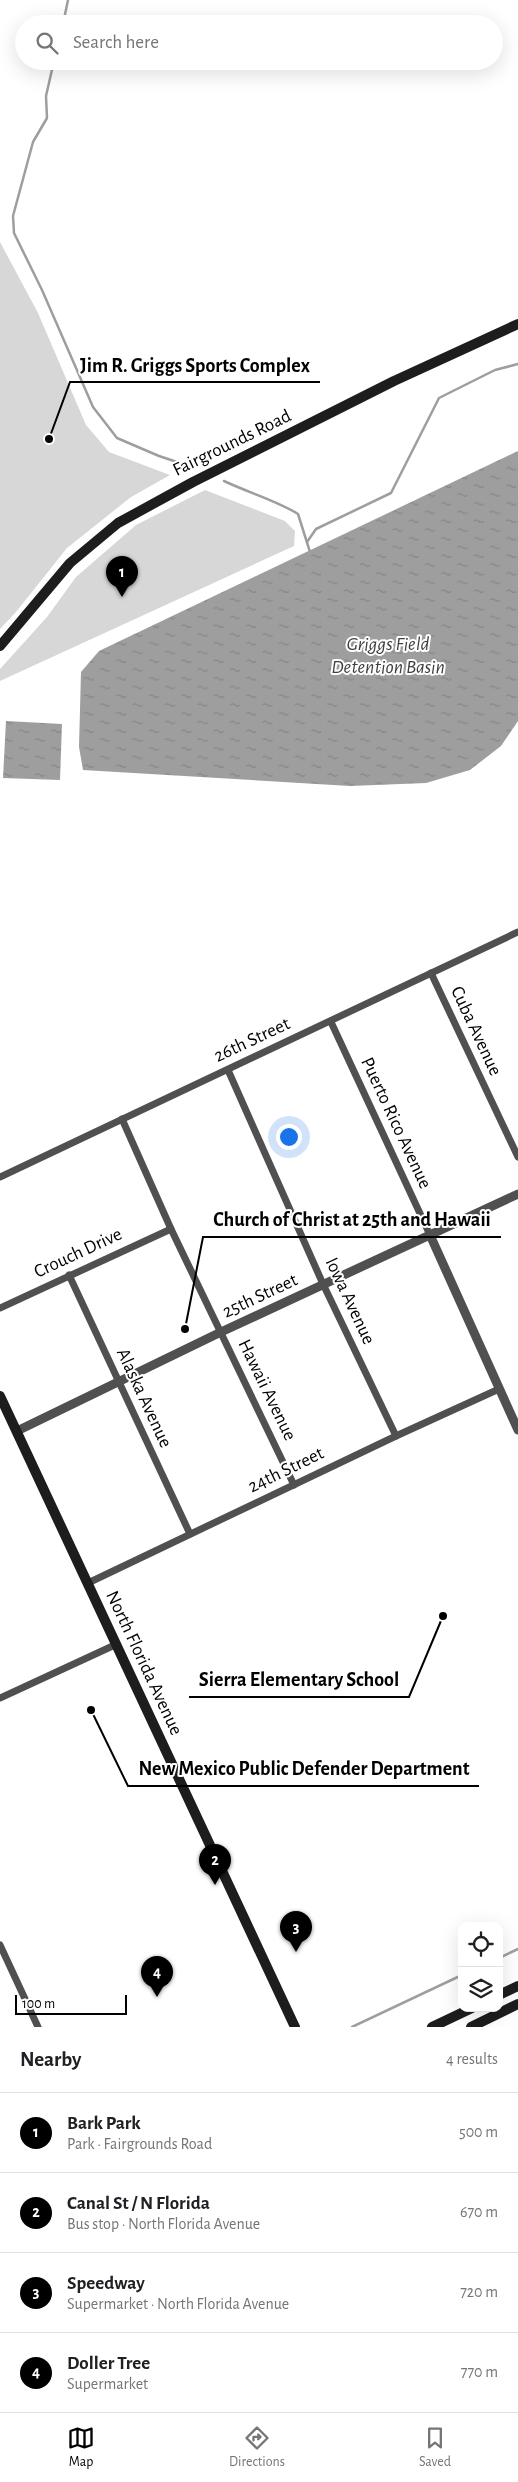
<!DOCTYPE html>
<meta charset="utf-8">
<style>
body{margin:0;font-family:"Alegreya Sans",sans-serif;background:#f2f2f2;color:#202124}
.controls{position:absolute;right:15px;bottom:15px;display:grid;overflow:hidden;border-radius:10px;box-shadow:0 5px 20px #0002}
.controls button{width:45px;height:45px;display:grid;place-items:center;padding:0;border:0;border-bottom:1px solid #e0e0e0;background:#fff;color:#202124;font:25px sans-serif}
.scale{position:absolute;left:15px;bottom:12px;width:112px;box-sizing:border-box;padding-left:5px;border:2px solid #000;border-top:0;font-size:14px;line-height:18px;white-space:nowrap;color:#000;-webkit-text-stroke:4px #fff;paint-order:stroke}
.you{position:absolute;left:288px;top:1136px;width:18px;height:18px;margin:-12px;border:4px solid #fff;border-radius:50%;background:#1a73e8;box-shadow:0 0 0 8px #1a73e833}
.badge{display:grid;place-items:center;width:32px;height:32px;border-radius:50%;background:#000;color:#fff;font-size:16px;font-weight:700}
.pin{position:absolute;translate:-50% -41px;filter:drop-shadow(0 1px 2px #0008)}
.pin::after{content:'';position:absolute;top:26px;width:18px;height:15px;background:inherit;clip-path:polygon(0 0,100% 0,50% 100%)}
.list{margin:0;padding:0;list-style:none}
h2{display:flex;justify-content:space-between;align-items:center;height:65px;margin:0;padding:0 20px;font-size:21px}
h2 small{font-size:16px;font-weight:400;color:#757577}
.list li{display:grid;grid-template-columns:32px 1fr auto;gap:15px;align-items:center;box-sizing:border-box;height:80px;padding:0 20px;border-top:1px solid #e0e0e0}
.list b{display:block;font-size:19px;white-space:nowrap}
.list p{margin:0;font-size:16px;white-space:nowrap;color:#757577}
.list em{font-size:16px;font-style:normal;color:#757577}
.icon{flex:none;width:28px;height:28px;fill:none;stroke:currentColor;stroke-width:2;stroke-linecap:round;stroke-linejoin:round}
.map{position:relative;flex:none;width:518px;height:2027px;overflow:hidden}
.search{position:absolute;background:#fff;box-shadow:0 5px 20px #0002;left:15px;right:15px;top:15px;height:55px;display:flex;align-items:center;gap:12px;box-sizing:border-box;padding:0 18px;border-radius:28px;color:#757577;font-size:19px}
.sheet{height:385px;background:#fff}
nav{display:flex;justify-content:space-around;align-items:center;box-sizing:border-box;height:70px;border-top:1px solid #e0e0e0;background:#fff;font-size:14px;color:#757577}
nav a{display:grid;justify-items:center;gap:2px}
nav .on{color:#000}
.map>svg:first-child{display:block}
.park{fill:#d7d7d7}
.water{fill:url(#water-ripples)}
.lines{fill:none;stroke-linecap:round;stroke-linejoin:round}
.stream{stroke:#9e9e9e;stroke-width:2.5}
.minor{stroke:#505050;stroke-width:7}
.tertiary{stroke:#505050;stroke-width:9}
.secondary{stroke:#1d1d1d;stroke-width:10}
.labels{text-anchor:middle;dominant-baseline:central;stroke-width:4;stroke-linejoin:round;paint-order:stroke}
.street-label{font-size:19px;fill:#000;stroke:#fff}
.water-label{font-size:20px;font-style:italic;fill:#3f3f3f;stroke:#fff}
.leader{fill:none;stroke:#000;stroke-width:2}
.callout-dot{fill:#000;stroke:#fff;stroke-width:2}
.callout-label{font-size:20px;text-anchor:middle;font-weight:bold;fill:#000;stroke:#fff;stroke-width:4;stroke-linejoin:round;paint-order:stroke}
</style>
<div class="map">
<svg width="518" height="2027" viewBox="0 0 518 2027">
<defs>
<pattern id="water-ripples" width="26" height="14" patternUnits="userSpaceOnUse" patternTransform="scale(1.25)"><rect width="26" height="14" fill="#9e9e9e"/><path d="M2 4q2-2 4 0t4 0M15 11q2-2 4 0t4 0" fill="none" stroke="#868686"/></pattern>
</defs>
<rect width="100%" height="100%" fill="#fff"/>
<g class="park">
<path d="M 0,242 L 38,313 L 86,425 L 109,452 L 170,475 L 131,497 L 67,548 L 16,612 L 0,629 Z"/>
<path d="M 205,490 L 285,521 L 295,531 L 294,546 L 0,681 L 0,669 L 47,617 L 76,577 L 136,525 Z"/>
</g>
<g class="water">
<path d="M 518,451 L 518,721 L 501,746 L 470,770 L 426,783 L 350,786 L 83,770 L 79,747 L 81,672 L 99,651 Z"/>
<path d="M 6,721 L 62,724 L 60,780 L 3,778 Z"/>
</g>
<g class="lines">
<g class="stream">
<path d="M 63,24 L 68,0"/>
<path d="M 54,61 L 46,96 L 47,118 L 33,142 L 13,216 L 14,233 L 42,290 L 93,407 L 117,438 L 159,456 L 192,467"/>
<path d="M 224,481 C 249,493 276,500 298,514 L 310,552"/>
<path d="M 307,542 L 316,529 L 391,493 L 439,398 L 495,370 L 518,364"/>
<path d="M 499,1958 L 518,1949"/>
<path d="M 352,2027 L 462,1975"/>
</g>
<g class="minor">
<path d="M 431,973 L 518,1157"/>
<path d="M 331,1022 L 430,1235"/>
<path d="M 228,1070 L 323,1284 L 396,1436"/>
<path d="M 122,1119 L 171,1229 L 294,1485"/>
<path d="M 0,1177 L 518,932"/>
<path d="M 69,1275 L 190,1534"/>
<path d="M 0,1308 L 171,1229"/>
<path d="M 88,1583 L 396,1436 L 499,1389"/>
<path d="M 0,1698 L 117,1644"/>
<path d="M 0,1945 L 38,2027"/>
</g>
<g class="tertiary">
<path d="M 430,1235 L 518,1430"/>
<path d="M 17,1431 L 221,1332 L 518,1194"/>
</g>
<g class="secondary">
<path d="M 0,646 L 70,563 L 118,523 L 193,482 L 394,381 L 518,324"/>
<path d="M 0,1396 L 295,2027"/>
<path d="M 499,1995 L 518,1986"/>
<path d="M 432,2027 L 472,2008"/>
<path d="M 471,2027 L 518,2004"/>
</g>
</g>
<g class="labels">
<g class="street-label">
<text transform="translate(232 443) rotate(-26)">Fairgrounds Road</text>
<text transform="translate(476 1031) rotate(65)">Cuba Avenue</text>
<text transform="translate(252 1040) rotate(-25)">26th Street</text>
<text transform="translate(396 1123) rotate(65)">Puerto Rico Avenue</text>
<text transform="translate(78 1253) rotate(-25)">Crouch Drive</text>
<text transform="translate(260 1296) rotate(-25)">25th Street</text>
<text transform="translate(350 1301) rotate(65)">Iowa Avenue</text>
<text transform="translate(267 1390) rotate(64)">Hawaii Avenue</text>
<text transform="translate(144 1398) rotate(65)">Alaska Avenue</text>
<text transform="translate(286 1470) rotate(-26)">24th Street</text>
<text transform="translate(144 1663) rotate(65)">North Florida Avenue</text>
</g>
<g class="water-label">
<text x="388" y="644">Griggs Field<tspan x="388" dy="23">Detention Basin</tspan></text>
</g>
</g>
<path class="leader" d="M49 439L70 382H320M185 1329L203 1237H501M443 1616L409 1697H189M91 1710L128 1786H479"/>
<g class="callout-dot">
<circle cx="49" cy="439" r="5"/>
<circle cx="185" cy="1329" r="5"/>
<circle cx="443" cy="1616" r="5"/>
<circle cx="91" cy="1710" r="5"/>
</g>
<g class="callout-label">
<text x="195" y="372">Jim R. Griggs Sports Complex</text>
<text x="352" y="1226">Church of Christ at 25th and Hawaii</text>
<text x="299" y="1686">Sierra Elementary School</text>
<text x="304" y="1775">New Mexico Public Defender Department</text>
</g>
</svg>
<div class="controls">
<button><svg class="icon" aria-label="locate" viewBox="0 0 24 24"><circle cx="12" cy="12" r="6"/><path d="M12 2v4M12 18v4M2 12h4M18 12h4"/></svg></button>
<button><svg class="icon" aria-label="layers" viewBox="0 0 24 24"><path d="M12 4l9 5-9 5-9-5zM3 14l9 5 9-5"/></svg></button>
</div>
<div class="scale">100 m</div>
<div class="you"></div>
<div class="pin badge" style="left:122px;top:597px">1</div>
<div class="pin badge" style="left:215px;top:1885px">2</div>
<div class="pin badge" style="left:296px;top:1952px">3</div>
<div class="pin badge" style="left:157px;top:1997px">4</div>
<div class="search"><svg class="icon" aria-label="search" viewBox="0 0 24 24"><circle cx="10" cy="10" r="6"/><path d="M15 15l6 6"/></svg>Search here</div>
</div>
<section class="sheet">
<h2>Nearby<small>4 results</small></h2>
<ul class="list">
<li><span class="badge">1</span><div><b>Bark Park</b><p>Park · Fairgrounds Road</p></div><em>500 m</em></li>
<li><span class="badge">2</span><div><b>Canal St / N Florida</b><p>Bus stop · North Florida Avenue</p></div><em>670 m</em></li>
<li><span class="badge">3</span><div><b>Speedway</b><p>Supermarket · North Florida Avenue</p></div><em>720 m</em></li>
<li><span class="badge">4</span><div><b>Doller Tree</b><p>Supermarket</p></div><em>770 m</em></li>
</ul>
</section>
<nav>
<a class="on"><svg class="icon" aria-label="map" viewBox="0 0 24 24"><path d="M3 6l6-2 6 2 6-2v14l-6 2-6-2-6 2zM9 4v14M15 6v14"/></svg>Map</a>
<a><svg class="icon" aria-label="directions" viewBox="0 0 24 24"><path d="M12 3l9 9-9 9-9-9zM9 14v-3h6M13 9l2 2-2 2"/></svg>Directions</a>
<a><svg class="icon" aria-label="saved" viewBox="0 0 24 24"><path d="M7 4h10v16l-5-4-5 4z"/></svg>Saved</a>
</nav>
